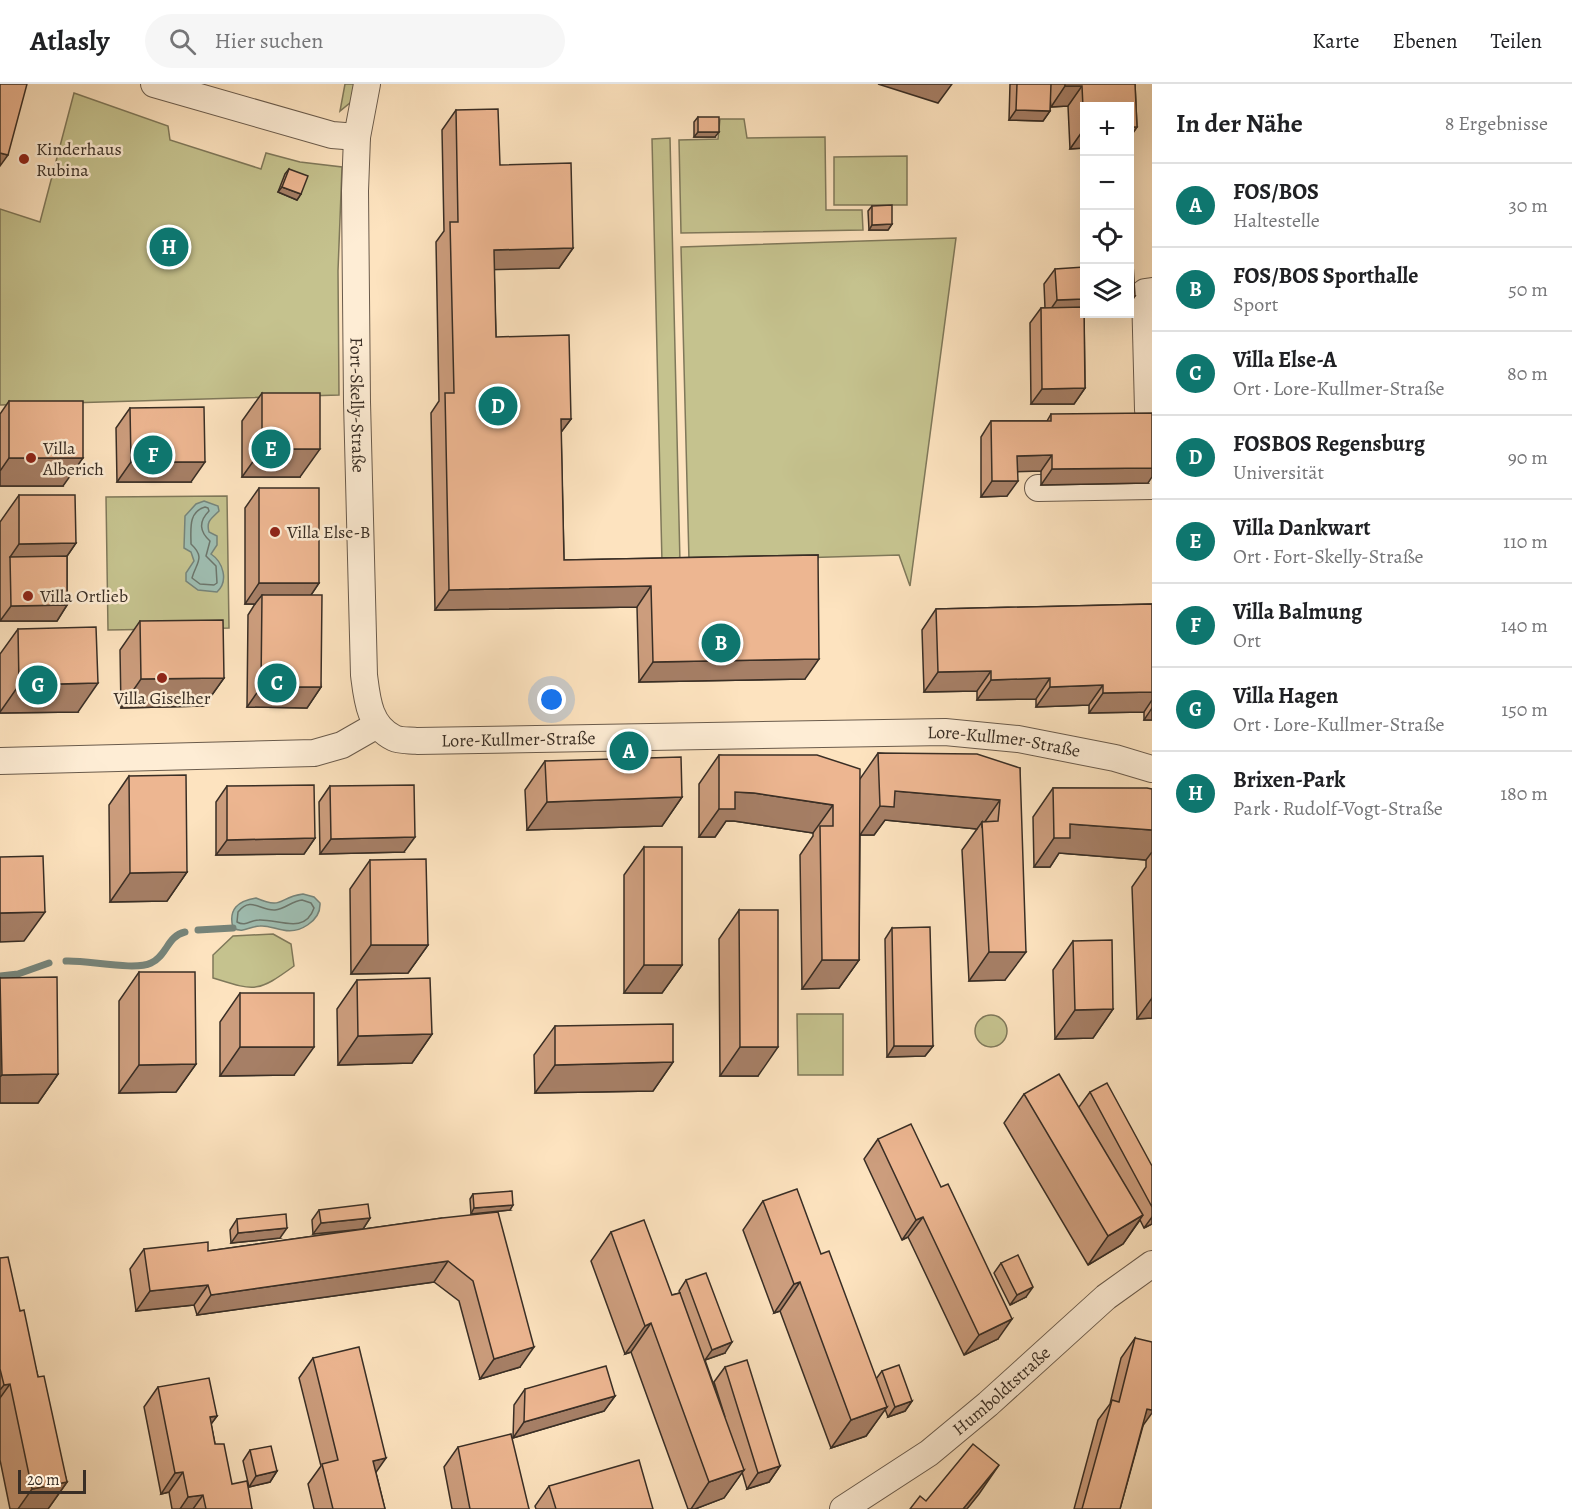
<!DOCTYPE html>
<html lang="de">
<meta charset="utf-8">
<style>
body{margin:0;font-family:Alegreya,serif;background:#f6f6f6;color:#202124}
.controls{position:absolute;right:18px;top:18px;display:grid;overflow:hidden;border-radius:0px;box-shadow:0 6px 24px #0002}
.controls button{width:54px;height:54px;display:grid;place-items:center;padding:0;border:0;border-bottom:2px solid #e0e0e0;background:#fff;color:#202124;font:30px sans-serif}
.scale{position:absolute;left:18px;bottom:15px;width:68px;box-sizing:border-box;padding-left:6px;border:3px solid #392e25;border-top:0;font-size:16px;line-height:21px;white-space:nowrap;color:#392e25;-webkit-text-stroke:4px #feedd5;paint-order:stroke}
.you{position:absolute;left:552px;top:616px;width:21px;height:21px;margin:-15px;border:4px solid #fff;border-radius:50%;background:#1a73e8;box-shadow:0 0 0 9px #1a73e833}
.badge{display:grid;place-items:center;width:39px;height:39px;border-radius:50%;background:#0f766e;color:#fff;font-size:20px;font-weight:700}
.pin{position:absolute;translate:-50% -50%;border:3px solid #fff;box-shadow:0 2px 6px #0006}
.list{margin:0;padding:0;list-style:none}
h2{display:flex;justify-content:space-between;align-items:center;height:78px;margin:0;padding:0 24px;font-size:26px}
h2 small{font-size:20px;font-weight:400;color:#757577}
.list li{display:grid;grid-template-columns:39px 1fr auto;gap:18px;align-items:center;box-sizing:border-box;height:84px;padding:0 24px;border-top:2px solid #e0e0e0}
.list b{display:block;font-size:22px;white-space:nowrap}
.list p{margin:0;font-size:20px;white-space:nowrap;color:#757577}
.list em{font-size:20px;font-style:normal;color:#757577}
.icon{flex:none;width:33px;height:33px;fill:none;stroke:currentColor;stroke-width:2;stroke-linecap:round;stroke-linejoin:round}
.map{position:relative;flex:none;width:1152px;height:1425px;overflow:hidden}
header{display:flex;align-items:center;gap:36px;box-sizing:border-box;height:84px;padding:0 30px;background:#fff;border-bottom:2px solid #e0e0e0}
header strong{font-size:28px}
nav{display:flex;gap:33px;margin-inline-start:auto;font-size:21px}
.search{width:420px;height:54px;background:#f6f6f6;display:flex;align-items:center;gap:15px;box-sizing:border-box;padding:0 21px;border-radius:33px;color:#757577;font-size:22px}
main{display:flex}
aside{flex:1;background:#fff}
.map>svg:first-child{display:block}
.green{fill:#c5c28e;stroke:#7f785a;stroke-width:1.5}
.water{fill:#9fbeb2;stroke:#76847a;stroke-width:1.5}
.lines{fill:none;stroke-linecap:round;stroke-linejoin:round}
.shore{stroke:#6c766c;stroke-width:1.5}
.stream{stroke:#76847a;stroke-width:7}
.minor-casing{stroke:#6a5b4c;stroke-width:28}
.minor{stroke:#feedd5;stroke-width:26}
.wall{fill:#cc9d7d;stroke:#392e25;stroke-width:1.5}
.shaded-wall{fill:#a67f66;stroke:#392e25;stroke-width:1.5}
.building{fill:#edb691;stroke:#392e25;stroke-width:1.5}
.poi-dot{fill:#8f2418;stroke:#feedd5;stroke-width:2}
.labels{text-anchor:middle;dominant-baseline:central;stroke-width:5;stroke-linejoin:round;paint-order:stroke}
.poi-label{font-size:18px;fill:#392e25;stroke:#feedd5;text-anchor:start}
.street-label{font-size:18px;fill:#392e25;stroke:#feedd5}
</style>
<header>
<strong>Atlasly</strong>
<div class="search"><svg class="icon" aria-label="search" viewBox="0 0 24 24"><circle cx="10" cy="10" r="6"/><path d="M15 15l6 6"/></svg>Hier suchen</div>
<nav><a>Karte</a><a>Ebenen</a><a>Teilen</a></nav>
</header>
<main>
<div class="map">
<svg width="1152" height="1425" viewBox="0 0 1152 1425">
<rect width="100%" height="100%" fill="#fde3bf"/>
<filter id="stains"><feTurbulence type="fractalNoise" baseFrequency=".00333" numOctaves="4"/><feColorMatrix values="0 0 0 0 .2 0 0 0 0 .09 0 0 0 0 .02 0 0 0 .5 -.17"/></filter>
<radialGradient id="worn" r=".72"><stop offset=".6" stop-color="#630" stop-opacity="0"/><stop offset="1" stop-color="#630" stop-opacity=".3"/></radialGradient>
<g class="green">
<path d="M 345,0 L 356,0 L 351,18 L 340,27 Z"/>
<path d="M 74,9 L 168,42 L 170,56 L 261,85 L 266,69 L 300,78 L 342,83 L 338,187 L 339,311 L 0,321 L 0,125 L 40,138 Z"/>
<path d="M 720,35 L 744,35 L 747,54 L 825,53 L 826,126 L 862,126 L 863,146 L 681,149 L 679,56 L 718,55 Z"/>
<path d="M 670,54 L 680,479 L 662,479 L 652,55 Z"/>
<path d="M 907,72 L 907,121 L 834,121 L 834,73 Z"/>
<path d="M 956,154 L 910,502 L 899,471 L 689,477 L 681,163 Z"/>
<path d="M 227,412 L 229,544 L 108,546 L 106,413 Z"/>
<path d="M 273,850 L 291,860 L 294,882 C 257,909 255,907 213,894 L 213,871 L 233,852 Z"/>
<path d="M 797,930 L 843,930 L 843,991 L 798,991 Z"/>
<circle cx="991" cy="947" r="16"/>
</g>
<g class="water">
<path d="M 204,417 L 218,422 L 219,427 C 211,435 206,437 209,448 L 217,452 L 217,461 L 211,470 C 223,478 229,497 217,508 L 198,506 L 186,497 L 186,489 L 194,477 L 191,468 L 184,464 L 185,432 L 196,420 Z"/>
<path d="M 303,810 L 314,813 L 320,819 C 321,837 299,850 283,846 C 275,845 268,841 260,842 C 249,842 244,850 233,844 C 228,825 238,817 256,814 C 284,826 278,813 303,810 Z"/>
</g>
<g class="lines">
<g class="shore">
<path d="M 205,423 L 208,424 L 209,427 C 198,438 200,448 210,457 L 206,472 L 216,482 L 217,499 L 214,501 L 200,500 L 192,494 C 196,479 206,474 191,460 C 191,445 188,428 205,423 Z"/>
<path d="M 302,816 L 311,819 L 314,824 C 305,851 278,835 259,836 C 250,836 246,843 237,838 L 238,828 C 251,812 260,827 275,826 C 285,825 292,817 302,816 Z"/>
</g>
<g class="stream">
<path d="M 198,846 L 233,844"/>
<path d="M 66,877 C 88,876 134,887 151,879 C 167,872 167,852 185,848"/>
<path d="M 0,892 L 18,890 L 49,879"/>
</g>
<g class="minor-casing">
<g id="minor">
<path d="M 154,0 L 332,51 L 357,53"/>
<path id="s1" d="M 367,0 L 357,53 L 355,107 L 357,318 L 364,591 C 367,615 369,642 394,654 C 400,657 410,656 417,657 L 945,648 L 1018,655 L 1115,674 L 1152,685"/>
<path d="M 1152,207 L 1145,208 L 1148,326 L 1152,330"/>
<path d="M 1038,404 L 1152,402"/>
<path d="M 0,677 L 314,669 L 342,661 L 377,641"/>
<path id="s2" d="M 843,1425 L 929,1369 L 988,1320 L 1106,1213 L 1152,1180"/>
</g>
</g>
<use href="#minor" class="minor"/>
</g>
<g class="wall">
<path d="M 1010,0 L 1135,0 L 1137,43 L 1130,53 L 1130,22 L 1084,64 L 1070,65 L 1068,22 L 1051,23 L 1050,14 L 1050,27 L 1043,37 L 1009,36 Z"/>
<path d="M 456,26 L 500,81 L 573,164 L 559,184 L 494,185 L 496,253 L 571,335 L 561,348 L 564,476 L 818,471 L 805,595 L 639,598 L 637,523 L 435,526 L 431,329 L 439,317 L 436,158 L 444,147 L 442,46 Z"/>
<path d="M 698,33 L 715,53 L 694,53 L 694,38 Z"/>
<path d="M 289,85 L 301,110 L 297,116 L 278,108 L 285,90 Z"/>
<path d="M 872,122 L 892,140 L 888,146 L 869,146 L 868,127 Z"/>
<path d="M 1055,185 L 1084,230 L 1091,230 L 1084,230 L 1085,304 L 1074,320 L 1031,320 L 1030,239 L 1041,224 L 1045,224 L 1044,200 Z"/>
<path d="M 262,309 L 300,393 L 242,393 L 242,337 Z"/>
<path d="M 9,317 L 63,402 L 0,402 L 0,330 Z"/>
<path d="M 130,324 L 191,398 L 117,398 L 116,344 Z"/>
<path d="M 1051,330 L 1148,399 L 1041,401 L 1041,387 L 1018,387 L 1007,412 L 981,413 L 981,353 L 991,337 L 1047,337 Z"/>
<path d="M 259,404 L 319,499 L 311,511 L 321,603 L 307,624 L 247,623 L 248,531 L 255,520 L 245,520 L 245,424 Z"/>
<path d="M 19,411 L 76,459 L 67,472 L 67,521 L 57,537 L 0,537 L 0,438 Z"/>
<path d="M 1152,520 L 1152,636 L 1144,636 L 1144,628 L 1089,629 L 1089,621 L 1036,623 L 1036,615 L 977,616 L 977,607 L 924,608 L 922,546 L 936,525 Z"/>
<path d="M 140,537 L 224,594 L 204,622 L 121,624 L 120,566 Z"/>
<path d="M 18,545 L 78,628 L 0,629 L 0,570 Z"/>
<path d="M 878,669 L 1020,684 L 1005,896 L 969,897 L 962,766 L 977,745 L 885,736 L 874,751 L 860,751 L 859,876 L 839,904 L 802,905 L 800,771 L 813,752 L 813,749 L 734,737 L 726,737 L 715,753 L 699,753 L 699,700 L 719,671 L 860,695 Z"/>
<path d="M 545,677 L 682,713 L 662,742 L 527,746 L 525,706 Z"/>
<path d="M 129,692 L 187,788 L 167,817 L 110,818 L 109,721 Z"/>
<path d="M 227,702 L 315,754 L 304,770 L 216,771 L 216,718 Z"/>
<path d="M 330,702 L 404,768 L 320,770 L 319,718 Z"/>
<path d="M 1053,704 L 1152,705 L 1152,934 L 1137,935 L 1132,803 L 1146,783 L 1146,776 L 1059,769 L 1050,783 L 1034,783 L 1033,733 Z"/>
<path d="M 644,763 L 682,881 L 662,909 L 624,909 L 624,791 Z"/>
<path d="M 370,776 L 428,861 L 408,889 L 351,890 L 350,805 Z"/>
<path d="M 739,826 L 758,992 L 720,992 L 719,855 Z"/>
<path d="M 892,844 L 933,962 L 925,972 L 887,973 L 885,855 Z"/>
<path d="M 1073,857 L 1113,925 L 1093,954 L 1055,955 L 1053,886 Z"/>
<path d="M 139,888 L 196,980 L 176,1008 L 119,1009 L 119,917 Z"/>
<path d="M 0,894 L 58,990 L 38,1019 L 0,1019 Z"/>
<path d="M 357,896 L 432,950 L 412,979 L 338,981 L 337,925 Z"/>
<path d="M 240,909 L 294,991 L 220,992 L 220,938 Z"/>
<path d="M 555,942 L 673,978 L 653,1007 L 535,1009 L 534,971 Z"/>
<path d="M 1090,1008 L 1152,1082 L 1152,1140 L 1144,1144 L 1140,1136 L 1123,1160 L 1088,1181 L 1004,1039 L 1024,1010 L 1079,1023 Z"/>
<path d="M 878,1055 L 998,1255 L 964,1271 L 908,1153 L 902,1156 L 864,1075 Z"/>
<path d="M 473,1110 L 510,1126 L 471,1130 L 470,1115 Z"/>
<path d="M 763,1117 L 821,1170 L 876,1295 L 882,1287 L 912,1317 L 905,1327 L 888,1333 L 885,1325 L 866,1352 L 831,1364 L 780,1227 L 774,1229 L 743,1146 Z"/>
<path d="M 319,1126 L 370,1134 L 363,1145 L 313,1150 L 312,1136 Z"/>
<path d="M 442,1134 L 520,1283 L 480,1295 L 459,1217 L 434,1198 L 197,1231 L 194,1221 L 136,1227 L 130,1185 L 144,1165 L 208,1167 Z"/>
<path d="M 237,1135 L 280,1154 L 231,1159 L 230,1146 Z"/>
<path d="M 611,1148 L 672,1211 L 680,1209 L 679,1207 L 686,1196 L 725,1269 L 705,1276 L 725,1333 L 714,1298 L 725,1283 L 780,1382 L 769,1398 L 747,1405 L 742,1388 L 724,1414 L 695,1425 L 688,1425 L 631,1268 L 625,1270 L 591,1177 Z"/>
<path d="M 0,1174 L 20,1227 L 67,1398 L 48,1425 L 10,1425 L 0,1376 Z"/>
<path d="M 1001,1179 L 1026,1213 L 1010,1221 L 994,1189 Z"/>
<path d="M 1135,1254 L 1143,1342 L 1120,1425 L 1074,1425 L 1098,1336 L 1110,1320 L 1121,1274 Z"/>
<path d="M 313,1274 L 376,1389 L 385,1425 L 314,1425 L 308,1400 L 321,1382 L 299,1294 Z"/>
<path d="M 158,1303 L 217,1332 L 211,1340 L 215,1360 L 232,1400 L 252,1425 L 172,1425 L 169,1408 L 161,1410 L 144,1323 Z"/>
<path d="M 525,1305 L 615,1312 L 604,1327 L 513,1354 L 514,1321 Z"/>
<path d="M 458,1363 L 529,1425 L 452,1425 L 444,1383 Z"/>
<path d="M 250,1366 L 277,1387 L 270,1398 L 249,1403 L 243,1377 Z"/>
<path d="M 549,1402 L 653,1425 L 536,1425 L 535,1422 Z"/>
</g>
<g class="shaded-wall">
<path d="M 878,0 L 952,0 L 938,19 Z"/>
<path d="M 1065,2 L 1082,2 L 1068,22 L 1051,23 Z"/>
<path d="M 1016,26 L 1050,27 L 1043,37 L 1009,36 Z"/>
<path d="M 1130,43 L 1137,43 L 1130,53 Z"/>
<path d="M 1084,45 L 1084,64 L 1070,65 Z"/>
<path d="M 698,48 L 719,48 L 715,53 L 694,53 Z"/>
<path d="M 0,69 L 8,71 L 0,82 Z"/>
<path d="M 282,103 L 301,110 L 297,116 L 278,108 Z"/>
<path d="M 892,140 L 888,146 L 869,146 L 872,141 Z"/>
<path d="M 573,164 L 559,184 L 480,186 L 494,166 Z"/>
<path d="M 1135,212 L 1130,220 L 1130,213 Z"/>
<path d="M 1084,215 L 1084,230 L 1091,230 L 1046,232 L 1057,216 Z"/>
<path d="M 1085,304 L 1074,320 L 1031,320 L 1042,305 Z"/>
<path d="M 561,335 L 571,335 L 556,355 Z"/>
<path d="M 262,365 L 320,365 L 300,393 L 242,393 Z"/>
<path d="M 1052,371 L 1041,387 L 1007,388 L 1017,372 Z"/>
<path d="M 9,374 L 83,374 L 63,402 L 0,402 L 0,387 Z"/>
<path d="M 131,378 L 205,378 L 191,398 L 117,398 Z"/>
<path d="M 1152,384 L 1152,393 L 1148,399 L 1041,401 L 1052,385 Z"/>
<path d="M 992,397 L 1018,397 L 1007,412 L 981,413 Z"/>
<path d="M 76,459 L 56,488 L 10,473 L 19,460 Z"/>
<path d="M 259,499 L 319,499 L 305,520 L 262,511 L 255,520 L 245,520 Z"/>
<path d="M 651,502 L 637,523 L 435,526 L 449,506 Z"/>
<path d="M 67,521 L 57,537 L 0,537 L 11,522 Z"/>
<path d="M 819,575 L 805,595 L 639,598 L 653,578 Z"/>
<path d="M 991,587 L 977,607 L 924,608 L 938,588 Z"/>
<path d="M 224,594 L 204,622 L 121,624 L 141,595 Z"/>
<path d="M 1050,594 L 1036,615 L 977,616 L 991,596 Z"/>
<path d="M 98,599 L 78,628 L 0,629 L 0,628 L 19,601 Z"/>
<path d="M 1103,601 L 1089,621 L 1036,623 L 1050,603 Z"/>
<path d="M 261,603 L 321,603 L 307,624 L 247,623 Z"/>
<path d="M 1152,608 L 1152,616 L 1144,628 L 1089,629 L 1103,609 Z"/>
<path d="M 1152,624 L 1152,636 L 1144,636 Z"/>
<path d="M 895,707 L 1000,716 L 982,742 L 982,738 L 977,745 L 885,736 L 874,751 L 860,751 L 880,722 Z"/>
<path d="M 735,708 L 754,709 L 833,721 L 813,749 L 734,737 L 726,737 L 715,753 L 699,753 L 719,725 Z"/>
<path d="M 682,713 L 662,742 L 527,746 L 547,718 Z"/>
<path d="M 1070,740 L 1152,746 L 1152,768 L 1146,776 L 1059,769 L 1050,783 L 1034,783 L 1054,754 Z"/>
<path d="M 415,753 L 404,768 L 320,770 L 331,755 Z"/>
<path d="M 315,754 L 304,770 L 216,771 L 227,756 Z"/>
<path d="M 187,788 L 167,817 L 110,818 L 130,789 Z"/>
<path d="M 45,828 L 24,857 L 0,858 L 0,829 Z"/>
<path d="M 371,861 L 428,861 L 408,889 L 351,890 Z"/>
<path d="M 989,868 L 1026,868 L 1005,896 L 969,897 Z"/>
<path d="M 822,876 L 859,876 L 839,904 L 802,905 Z"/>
<path d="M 644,881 L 682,881 L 662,909 L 624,909 Z"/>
<path d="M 1152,914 L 1152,934 L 1137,935 Z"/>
<path d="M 1113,925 L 1093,954 L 1055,955 L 1075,926 Z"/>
<path d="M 432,950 L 412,979 L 338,981 L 358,952 Z"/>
<path d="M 894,962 L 933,962 L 925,972 L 887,973 Z"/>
<path d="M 240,963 L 314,963 L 294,991 L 220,992 Z"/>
<path d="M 740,963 L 778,963 L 758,992 L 720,992 Z"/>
<path d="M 673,978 L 653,1007 L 535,1009 L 555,981 Z"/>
<path d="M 196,980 L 176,1008 L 119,1009 L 139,981 Z"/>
<path d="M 58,990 L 38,1019 L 0,1019 L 0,993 L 2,991 Z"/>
<path d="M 513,1121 L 510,1126 L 471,1130 L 474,1124 Z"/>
<path d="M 1143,1131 L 1123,1160 L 1088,1181 L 1108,1152 Z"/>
<path d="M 923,1133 L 908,1153 L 902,1156 L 916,1136 Z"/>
<path d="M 1152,1133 L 1152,1140 L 1144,1144 Z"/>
<path d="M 370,1134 L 363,1145 L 313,1150 L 321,1139 Z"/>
<path d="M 287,1144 L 280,1154 L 231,1159 L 238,1149 Z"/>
<path d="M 448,1177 L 434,1198 L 197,1231 L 211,1211 Z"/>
<path d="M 800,1198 L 780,1227 L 774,1229 L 794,1200 Z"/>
<path d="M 208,1201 L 194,1221 L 136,1227 L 150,1207 Z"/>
<path d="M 1033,1203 L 1026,1213 L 1010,1221 L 1017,1211 Z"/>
<path d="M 1012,1235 L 998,1255 L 964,1271 L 979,1251 Z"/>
<path d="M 651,1239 L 631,1268 L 625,1270 L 645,1242 Z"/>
<path d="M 732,1258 L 725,1269 L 705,1276 L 712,1266 Z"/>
<path d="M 534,1263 L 520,1283 L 480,1295 L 494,1275 Z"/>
<path d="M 10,1300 L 0,1314 L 0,1306 L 4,1301 Z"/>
<path d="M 615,1312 L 604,1327 L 513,1354 L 524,1338 Z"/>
<path d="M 912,1317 L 905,1327 L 888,1333 L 895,1323 Z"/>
<path d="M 887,1323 L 866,1352 L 831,1364 L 851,1336 Z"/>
<path d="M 1147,1325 L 1152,1326 L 1152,1329 L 1139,1347 Z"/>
<path d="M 217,1332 L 202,1352 L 210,1333 Z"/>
<path d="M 386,1374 L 372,1394 L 373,1377 Z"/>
<path d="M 999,1381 L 979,1410 L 967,1425 L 963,1425 Z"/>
<path d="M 780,1382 L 769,1398 L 747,1405 L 758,1389 Z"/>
<path d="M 744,1386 L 724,1414 L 695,1425 L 691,1425 L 709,1398 Z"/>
<path d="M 277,1387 L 270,1398 L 249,1403 L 256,1392 Z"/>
<path d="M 183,1388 L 169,1408 L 161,1410 L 175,1389 Z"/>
<path d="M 67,1398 L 48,1425 L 18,1425 L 32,1405 Z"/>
<path d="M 203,1411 L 193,1425 L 180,1425 L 188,1413 Z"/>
</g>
<g class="building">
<path d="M 0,0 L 27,0 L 8,71 L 0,69 Z"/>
<path d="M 1017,0 L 1051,0 L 1050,27 L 1016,26 Z"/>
<path d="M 1065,0 L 1135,0 L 1137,43 L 1130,43 L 1130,22 L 1084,22 L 1084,45 L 1082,2 L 1065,2 Z"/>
<path d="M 498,25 L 500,81 L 571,79 L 573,164 L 494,166 L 496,253 L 569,251 L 571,335 L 561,335 L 564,476 L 818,471 L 819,575 L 653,578 L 651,502 L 449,506 L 445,309 L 454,309 L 450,138 L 458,138 L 456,26 Z"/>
<rect x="698" y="33" width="21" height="15"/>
<path d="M 289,85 L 308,92 L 301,110 L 282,103 Z"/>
<path d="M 892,121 L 892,140 L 872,141 L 872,122 Z"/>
<path d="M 1133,180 L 1135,212 L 1130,213 L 1130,181 Z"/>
<path d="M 1084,183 L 1084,215 L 1057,216 L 1055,185 Z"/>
<path d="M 1084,223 L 1085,304 L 1042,305 L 1041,224 Z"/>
<rect x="262" y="309" width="58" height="56"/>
<rect x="9" y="317" width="74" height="57"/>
<path d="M 204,323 L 205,378 L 131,378 L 130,324 Z"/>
<path d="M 1152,329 L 1152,384 L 1052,385 L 1052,371 L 1017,372 L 1018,397 L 992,397 L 991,337 L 1051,337 L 1051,330 Z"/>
<rect x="259" y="404" width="60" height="95"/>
<path d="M 19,411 L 75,411 L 76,459 L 19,460 Z"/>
<path d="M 67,472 L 67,521 L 11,522 L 10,473 Z"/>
<path d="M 262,511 L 322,511 L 321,603 L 261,603 Z"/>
<path d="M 1152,520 L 1152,608 L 1103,609 L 1103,601 L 1050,603 L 1050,594 L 991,596 L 991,587 L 938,588 L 936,525 Z"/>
<path d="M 223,536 L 224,594 L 141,595 L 140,537 Z"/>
<path d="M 96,543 L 98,599 L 19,601 L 18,545 Z"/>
<path d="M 878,669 L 977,670 L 1020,684 L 1026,868 L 989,868 L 982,738 L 998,737 L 1000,716 L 895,707 L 894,723 L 880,722 Z"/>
<path d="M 719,671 L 817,671 L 860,685 L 859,876 L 822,876 L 820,742 L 833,742 L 833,721 L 754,709 L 735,708 L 735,725 L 719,725 Z"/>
<path d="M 681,673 L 682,713 L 547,718 L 545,677 Z"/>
<path d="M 186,691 L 187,788 L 130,789 L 129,692 Z"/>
<path d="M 314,701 L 315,754 L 227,756 L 227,702 Z"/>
<path d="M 414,701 L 415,753 L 331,755 L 330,702 Z"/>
<path d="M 1053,704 L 1147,704 L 1152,705 L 1152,746 L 1070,740 L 1070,754 L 1054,754 Z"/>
<rect x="644" y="763" width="38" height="118"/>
<path d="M 43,772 L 45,828 L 0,829 L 0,773 Z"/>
<path d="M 426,775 L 428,861 L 371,861 L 370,776 Z"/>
<path d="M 739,826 L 778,826 L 778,963 L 740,963 Z"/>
<path d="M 930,843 L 933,962 L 894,962 L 892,844 Z"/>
<path d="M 1112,856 L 1113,925 L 1075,926 L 1073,857 Z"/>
<path d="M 139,888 L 195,888 L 196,980 L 139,981 Z"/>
<path d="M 57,893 L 58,990 L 2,991 L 0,894 Z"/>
<path d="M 430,894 L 432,950 L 358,952 L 357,896 Z"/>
<rect x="240" y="909" width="74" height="54"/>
<path d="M 673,940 L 673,978 L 555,981 L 555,942 Z"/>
<path d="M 1059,990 L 1143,1131 L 1108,1152 L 1024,1010 Z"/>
<path d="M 1107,999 L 1152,1082 L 1152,1123 L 1090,1008 Z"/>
<path d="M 911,1040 L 941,1103 L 948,1100 L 1012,1235 L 979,1251 L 923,1133 L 916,1136 L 878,1055 Z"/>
<path d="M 797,1105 L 821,1170 L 829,1167 L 887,1323 L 851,1336 L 800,1198 L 794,1200 L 763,1117 Z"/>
<path d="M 512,1107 L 513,1121 L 474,1124 L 473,1110 Z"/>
<path d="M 368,1120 L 370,1134 L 321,1139 L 319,1126 Z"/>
<path d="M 498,1128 L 534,1263 L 494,1275 L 473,1197 L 448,1177 L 211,1211 L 208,1201 L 150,1207 L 144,1165 L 208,1158 L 208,1167 L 442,1134 Z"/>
<path d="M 286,1130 L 287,1144 L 238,1149 L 237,1135 Z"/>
<path d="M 644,1136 L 672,1211 L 680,1209 L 744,1386 L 709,1398 L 651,1239 L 645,1242 L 611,1148 Z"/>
<path d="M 1018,1171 L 1033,1203 L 1017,1211 L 1001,1179 Z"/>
<path d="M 8,1173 L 20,1227 L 24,1226 L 38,1293 L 44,1292 L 67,1398 L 32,1405 L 10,1300 L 4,1301 L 0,1285 L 0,1174 Z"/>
<path d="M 706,1189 L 732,1258 L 712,1266 L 686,1196 Z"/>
<path d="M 1135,1254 L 1152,1258 L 1152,1326 L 1147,1325 L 1120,1425 L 1082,1425 L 1112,1316 L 1119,1318 Z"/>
<path d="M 359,1263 L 386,1374 L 373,1377 L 385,1425 L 333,1425 L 322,1380 L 338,1376 L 313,1274 Z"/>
<path d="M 747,1276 L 780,1382 L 758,1389 L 725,1283 Z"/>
<path d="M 899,1281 L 912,1317 L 895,1323 L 882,1287 Z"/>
<path d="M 606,1282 L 615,1312 L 524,1338 L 525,1305 Z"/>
<path d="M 209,1294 L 217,1332 L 210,1333 L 215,1360 L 224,1360 L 232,1400 L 247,1397 L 252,1425 L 206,1425 L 203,1411 L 188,1413 L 183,1388 L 175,1389 L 158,1303 Z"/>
<path d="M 511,1350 L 529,1425 L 470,1425 L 458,1363 Z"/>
<path d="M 973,1360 L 999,1381 L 963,1425 L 910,1425 L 920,1412 L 926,1417 Z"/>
<path d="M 271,1362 L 277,1387 L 256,1392 L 250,1366 Z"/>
<path d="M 639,1376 L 653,1425 L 556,1425 L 549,1402 Z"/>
</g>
<g class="poi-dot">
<circle cx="24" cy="75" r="6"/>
<circle cx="31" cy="374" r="6"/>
<circle cx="275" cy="448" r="6"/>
<circle cx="28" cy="512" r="6"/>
<circle cx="162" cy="594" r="6"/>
</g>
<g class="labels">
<g class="poi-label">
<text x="36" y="65">Kinderhaus<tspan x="36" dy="21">Rubina</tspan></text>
<text x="43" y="364">Villa<tspan x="43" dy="21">Alberich</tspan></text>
<text x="287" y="448">Villa Else-B</text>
<text x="40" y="512">Villa Ortlieb</text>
<text x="162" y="614" text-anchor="middle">Villa Giselher</text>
</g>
<g class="street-label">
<text stroke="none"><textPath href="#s1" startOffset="322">Fort-Skelly-Straße</textPath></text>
<text stroke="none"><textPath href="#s1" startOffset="790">Lore-Kullmer-Straße</textPath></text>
<text stroke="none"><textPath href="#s1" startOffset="1276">Lore-Kullmer-Straße</textPath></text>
<text stroke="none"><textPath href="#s2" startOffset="198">Humboldtstraße</textPath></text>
</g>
</g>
<rect width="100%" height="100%" filter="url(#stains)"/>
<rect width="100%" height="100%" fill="url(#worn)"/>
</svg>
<div class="controls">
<button>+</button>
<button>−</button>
<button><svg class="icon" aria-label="locate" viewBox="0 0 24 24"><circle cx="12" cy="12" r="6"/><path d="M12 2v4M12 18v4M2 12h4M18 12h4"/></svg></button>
<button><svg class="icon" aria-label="layers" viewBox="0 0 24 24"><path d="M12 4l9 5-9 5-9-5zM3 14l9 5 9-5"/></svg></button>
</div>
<div class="scale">20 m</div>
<div class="you"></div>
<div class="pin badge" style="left:629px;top:667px">A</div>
<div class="pin badge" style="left:721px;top:559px">B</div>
<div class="pin badge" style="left:277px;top:599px">C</div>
<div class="pin badge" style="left:498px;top:322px">D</div>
<div class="pin badge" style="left:271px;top:365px">E</div>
<div class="pin badge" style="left:153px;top:371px">F</div>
<div class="pin badge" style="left:38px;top:601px">G</div>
<div class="pin badge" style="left:169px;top:163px">H</div>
</div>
<aside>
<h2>In der Nähe<small>8 Ergebnisse</small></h2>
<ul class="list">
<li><span class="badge">A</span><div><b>FOS/BOS</b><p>Haltestelle</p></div><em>30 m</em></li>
<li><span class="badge">B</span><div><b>FOS/BOS Sporthalle</b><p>Sport</p></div><em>50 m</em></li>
<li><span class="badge">C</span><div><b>Villa Else-A</b><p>Ort · Lore-Kullmer-Straße</p></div><em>80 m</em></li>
<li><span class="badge">D</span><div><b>FOSBOS Regensburg</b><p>Universität</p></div><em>90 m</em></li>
<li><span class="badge">E</span><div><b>Villa Dankwart</b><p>Ort · Fort-Skelly-Straße</p></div><em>110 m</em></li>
<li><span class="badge">F</span><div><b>Villa Balmung</b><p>Ort</p></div><em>140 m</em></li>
<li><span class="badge">G</span><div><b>Villa Hagen</b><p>Ort · Lore-Kullmer-Straße</p></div><em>150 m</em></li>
<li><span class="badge">H</span><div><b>Brixen-Park</b><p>Park · Rudolf-Vogt-Straße</p></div><em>180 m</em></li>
</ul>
</aside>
</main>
